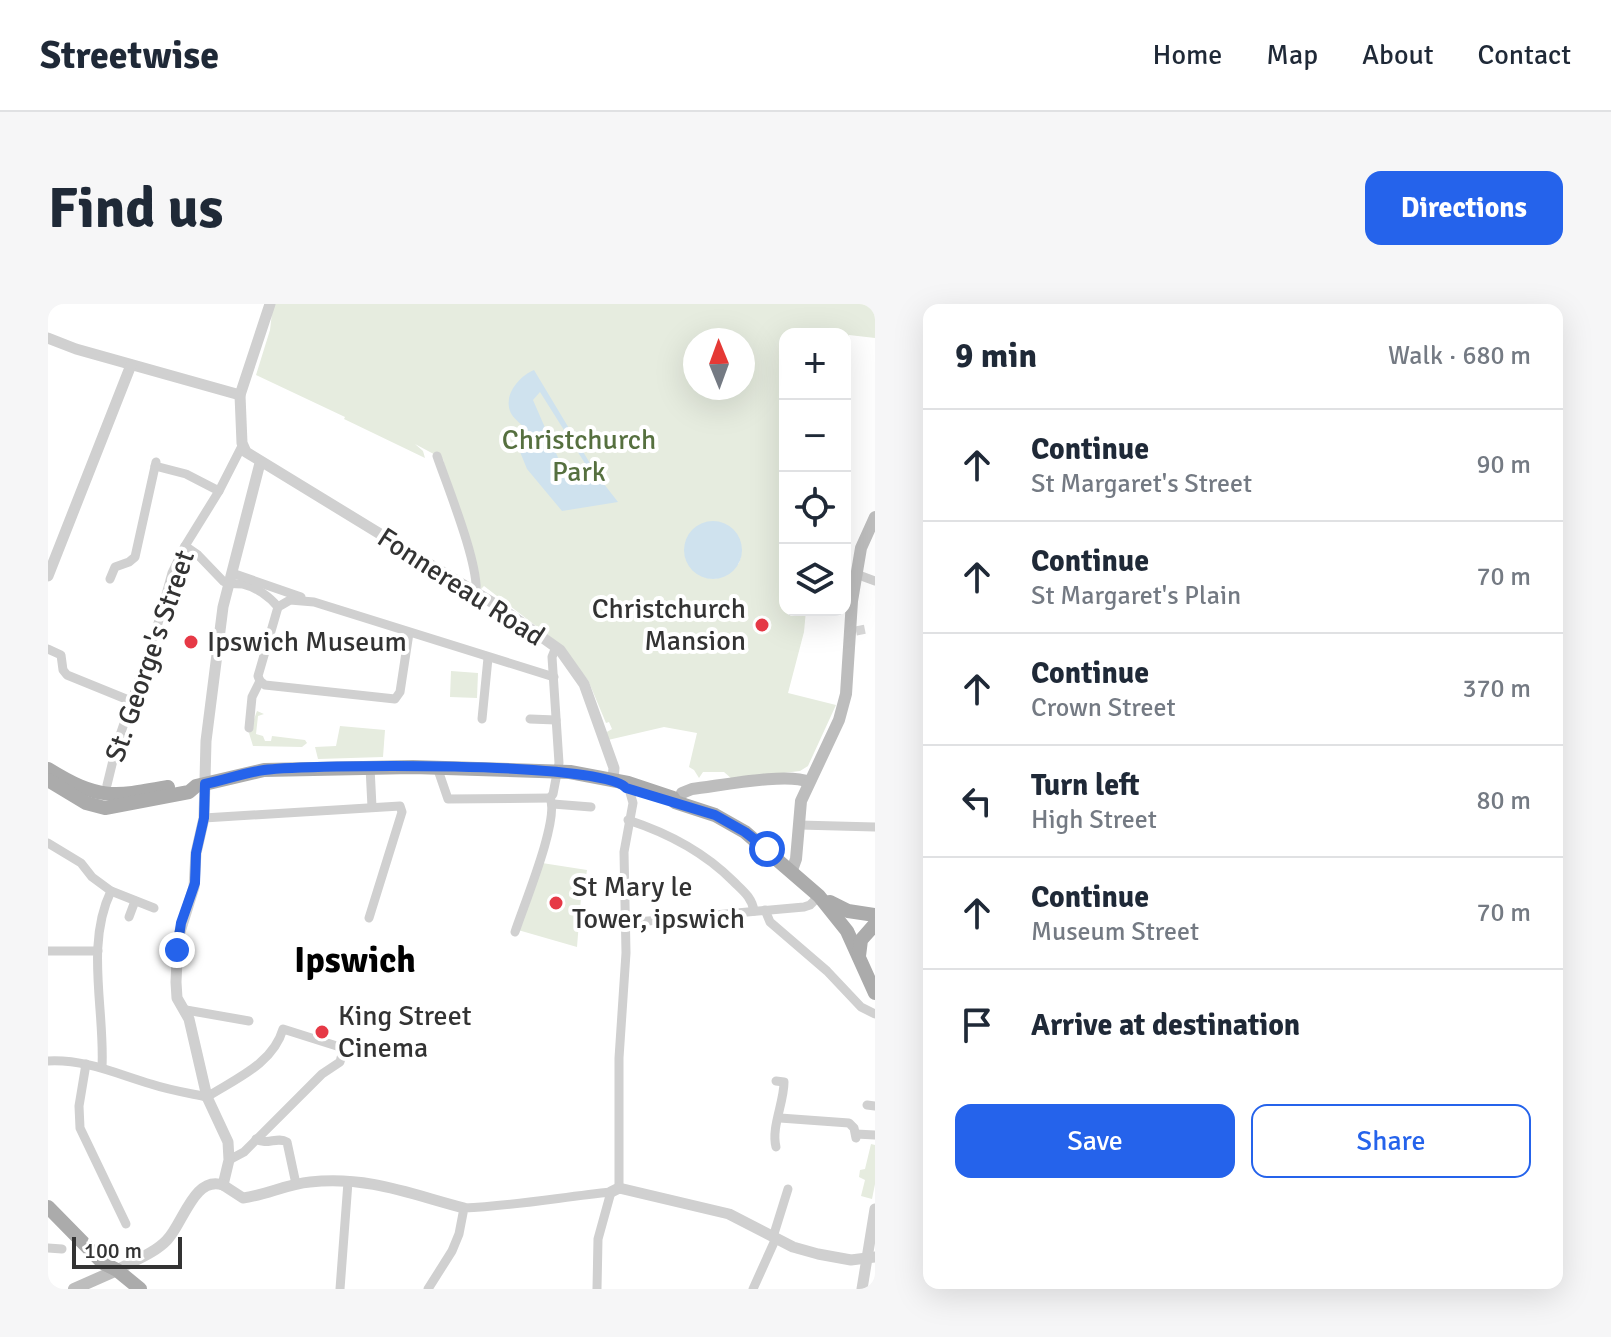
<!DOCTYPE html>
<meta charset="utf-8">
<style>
body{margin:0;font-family:Signika,sans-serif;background:#f6f6f7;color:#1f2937}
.controls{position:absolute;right:24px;top:24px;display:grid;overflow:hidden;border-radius:16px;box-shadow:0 8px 32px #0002}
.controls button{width:72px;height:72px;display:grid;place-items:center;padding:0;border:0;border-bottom:2px solid #e0e1e3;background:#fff;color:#1f2937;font:40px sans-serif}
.compass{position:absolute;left:635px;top:24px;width:72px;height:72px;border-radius:50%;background:#fff;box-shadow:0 8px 32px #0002;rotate:359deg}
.scale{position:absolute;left:24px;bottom:20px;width:110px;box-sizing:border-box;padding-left:8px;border:4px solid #333;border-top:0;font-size:22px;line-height:28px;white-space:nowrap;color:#333;-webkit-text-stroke:6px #fff;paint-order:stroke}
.stop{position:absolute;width:24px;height:24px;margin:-18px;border:6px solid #2563eb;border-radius:50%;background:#fff}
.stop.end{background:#2563eb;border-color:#fff;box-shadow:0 2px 8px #0008}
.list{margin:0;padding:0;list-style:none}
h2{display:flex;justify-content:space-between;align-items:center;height:104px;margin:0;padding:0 32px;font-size:34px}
h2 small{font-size:26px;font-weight:400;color:#747a83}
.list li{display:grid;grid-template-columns:52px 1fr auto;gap:24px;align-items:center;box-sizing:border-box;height:112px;padding:0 32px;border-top:2px solid #e0e1e3}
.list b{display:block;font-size:30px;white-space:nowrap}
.list p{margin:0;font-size:26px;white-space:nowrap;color:#747a83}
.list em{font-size:26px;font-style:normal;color:#747a83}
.actions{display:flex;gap:16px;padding:24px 32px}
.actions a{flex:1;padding:18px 0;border:2px solid #2563eb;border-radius:16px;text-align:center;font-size:28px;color:#2563eb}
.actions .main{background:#2563eb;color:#fff}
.icon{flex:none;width:44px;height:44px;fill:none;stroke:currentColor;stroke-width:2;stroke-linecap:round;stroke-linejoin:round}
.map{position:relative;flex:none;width:827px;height:985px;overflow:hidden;border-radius:16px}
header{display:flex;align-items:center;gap:48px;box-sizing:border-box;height:112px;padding:0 40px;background:#fff;border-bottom:2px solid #e0e1e3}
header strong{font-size:38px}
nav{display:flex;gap:44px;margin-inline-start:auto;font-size:28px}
.intro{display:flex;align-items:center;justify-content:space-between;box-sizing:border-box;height:192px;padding:0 48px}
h1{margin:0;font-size:56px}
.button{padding:20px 36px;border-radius:16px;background:#2563eb;color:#fff;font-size:28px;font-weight:700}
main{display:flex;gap:48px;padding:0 48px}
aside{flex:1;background:#fff;border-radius:16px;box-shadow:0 8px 32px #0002}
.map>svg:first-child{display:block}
.green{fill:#e6ecdf;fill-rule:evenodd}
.water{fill:#cfe2ee;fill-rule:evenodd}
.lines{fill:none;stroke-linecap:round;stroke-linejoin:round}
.minor-tunnel{stroke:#d6d6d6;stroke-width:9;stroke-dasharray:9 4.5;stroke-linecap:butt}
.minor{stroke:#d0d0d0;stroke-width:9}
.tertiary{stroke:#d0d0d0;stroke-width:11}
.secondary{stroke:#bdbdbd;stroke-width:12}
.primary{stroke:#ababab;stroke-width:14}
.route{stroke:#2563eb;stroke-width:10}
.poi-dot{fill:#e63946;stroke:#fff;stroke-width:3}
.labels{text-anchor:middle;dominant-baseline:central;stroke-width:8;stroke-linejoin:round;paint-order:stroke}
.park-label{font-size:28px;fill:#56703f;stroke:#fff}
.street-label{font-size:28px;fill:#333;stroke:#fff}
.poi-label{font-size:28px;fill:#333;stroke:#fff;text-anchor:start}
.district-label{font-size:36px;font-weight:bold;fill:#000;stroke:#fff}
</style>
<header>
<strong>Streetwise</strong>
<nav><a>Home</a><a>Map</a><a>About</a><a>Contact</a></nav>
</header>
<div class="intro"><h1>Find us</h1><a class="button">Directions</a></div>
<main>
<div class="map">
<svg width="827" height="985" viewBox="0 0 827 985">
<rect width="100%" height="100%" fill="#fff"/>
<g class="green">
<path d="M 225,0 L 827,0 L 827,34 L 801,31 L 797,51 L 797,30 L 737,30 L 737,306 L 758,306 L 756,328 L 740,389 L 788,401 L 760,462 L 752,467 L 684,475 L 676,468 L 655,468 L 651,474 L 646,466 L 641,463 L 649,429 L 616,423 L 560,436 L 557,429 L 564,425 L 561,418 L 558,419 L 540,376 L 509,338 L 436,282 L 433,285 L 409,216 L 395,155 L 367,140 L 375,147 L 377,154 L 296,115 L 297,113 L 208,71 L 222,26 ZM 647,36 L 695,36 L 695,84 L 647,84 ZM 664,218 C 685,220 698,239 691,259 C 685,264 677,272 670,274 C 641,281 617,227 664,218 Z"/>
<path d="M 403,367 L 430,369 L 429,394 L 402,393 Z"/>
<path d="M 209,407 L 216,410 L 210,412 L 208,430 L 215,432 L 217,437 L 223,437 L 224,432 L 257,436 L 259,439 L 254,443 L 205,442 L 201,429 Z"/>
<path d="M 292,422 L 337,426 L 335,453 L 270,455 L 267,443 L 288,442 Z"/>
<path d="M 494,559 L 539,566 L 535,593 L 533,593 L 529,643 L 470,626 Z"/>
<path d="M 823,840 L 827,841 L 827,880 L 824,895 L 813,892 L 817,876 L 811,873 L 812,866 L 817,865 Z"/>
</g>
<g class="water">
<path d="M 486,66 L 549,171 L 570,198 L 514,207 L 479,165 L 468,138 L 478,126 C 474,120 467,116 464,111 C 453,93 471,72 486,66 ZM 492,88 L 538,161 L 518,172 L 485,96 Z"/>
<circle cx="665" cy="246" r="29"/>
</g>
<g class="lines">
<path class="minor-tunnel" d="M 808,327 L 818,325"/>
<g class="minor">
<path d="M 389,152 C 400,184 431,260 428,289"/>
<path d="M 107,162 L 138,170 L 171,187"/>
<path d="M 137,242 L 150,251 L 175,277 C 182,281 187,279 195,280 C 208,283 222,293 230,303 L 210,372 L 212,377 L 204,393 L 201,424"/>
<path d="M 184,269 L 253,293"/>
<path d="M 808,270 L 827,277"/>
<path d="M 62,275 L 67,263 L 81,258 L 87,253 L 108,158"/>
<path d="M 230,303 L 242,296 L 266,298 L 506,373"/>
<path d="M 0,345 L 13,351 L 15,366 L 19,371 L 83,397"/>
<path d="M 212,377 L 217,381 L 347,395 L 352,388 L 361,329"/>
<path d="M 434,415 L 440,354"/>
<path d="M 482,415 L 508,416"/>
<path d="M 322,463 L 324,503"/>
<path d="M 389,463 L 400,495 L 502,494"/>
<path d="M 59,481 L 69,440 L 109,323 L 124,269 L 137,242 L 171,187 L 194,142"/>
<path d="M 505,500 L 543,503"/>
<path d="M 156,514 L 352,502 L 354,508 L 321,614"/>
<path d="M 580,516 C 620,529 655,547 685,577 C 694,586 704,593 706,607"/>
<path d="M 751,521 L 827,523"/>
<path d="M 0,539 L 33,559 L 44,573 L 63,587 L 106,604"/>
<path d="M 717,606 L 722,618 L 779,667 L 813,703 L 827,710"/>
<path d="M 81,613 L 87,597"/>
<path d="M 578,619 L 756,603 L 762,601 L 771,592"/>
<path d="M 467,628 C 475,603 512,515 502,494 L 505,490 L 511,459 L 504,353 L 508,343"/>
<path d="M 0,647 L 50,647"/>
<path d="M 138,706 L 201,717"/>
<path d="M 0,757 C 37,755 69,770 103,780 C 121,786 140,789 159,793 C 187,775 225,760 235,725 L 292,743 L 294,750 L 292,758 L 274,770 L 196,848 L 181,856"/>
<path d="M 38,760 L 31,802 L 32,824 L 78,920"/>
<path d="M 54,763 C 57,706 37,641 63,587"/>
<path d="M 728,777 L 736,778 C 736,799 723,823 728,843"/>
<path d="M 819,801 L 827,802"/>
<path d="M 732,814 L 801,819 L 806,824 L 808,834"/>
<path d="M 808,830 L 827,831"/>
<path d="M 208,835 C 219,842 229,832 239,838 L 248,880"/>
<path d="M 571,884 L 571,754 L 578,649 L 576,548 L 585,499 L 581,485"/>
<path d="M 725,933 L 740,885"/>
<path d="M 0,944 L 14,945"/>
<path d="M 292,985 L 300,878"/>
<path d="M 380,985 L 404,947 L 411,930 L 416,904 C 466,902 514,893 563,888 L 550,935 L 549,985"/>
<path d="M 705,985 L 728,934"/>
</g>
<g class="tertiary">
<path d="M 222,0 L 192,91 L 194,139 L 198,148 L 450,302 L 512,346 L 536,380 L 566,464 L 565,476"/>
<path d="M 0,34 L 28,45 L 192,91"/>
<path d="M 0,272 L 83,61"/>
<path d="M 175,881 L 181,856 L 180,838 L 159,793 L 141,715 L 129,694 L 128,678 L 130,634 L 146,583 L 148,549 L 156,514 L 158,437 L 175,303 L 212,159"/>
<path d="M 175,881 L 195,894 C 218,891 239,880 262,878 C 321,872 362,890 416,904"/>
<path d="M 563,888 L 571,884 L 681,910 L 745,943 L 770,950 L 803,956 L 827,953"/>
<path d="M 69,966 C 85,957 107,949 119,936 C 135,920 146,871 175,881"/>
<path d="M 814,985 L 827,905"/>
</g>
<g class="secondary">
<path d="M 630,499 L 634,489 L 644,485 C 671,482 739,468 761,478"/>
<path d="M 744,566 L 748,555 L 753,497 L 791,416 L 798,390 L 804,297 L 813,244 L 827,213"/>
<path d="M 26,985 L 69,966"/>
</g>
<g class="primary">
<path d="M 0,465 C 50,496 65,493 120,483"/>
<path d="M 0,476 L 38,499 L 57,504 L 141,488 L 148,482 L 216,466 L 365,463 L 522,468 L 580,479 L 625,494 L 627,498 L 667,511 L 697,528 L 771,592 L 799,627 L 827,689"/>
<path d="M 782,598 L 800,607 L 827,611"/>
<path d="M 811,652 L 813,636 L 827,620"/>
<path d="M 0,903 L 55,959 L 69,966 L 92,985"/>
</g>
</g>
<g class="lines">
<path class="route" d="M 129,646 L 133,619 L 147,579 L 148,549 L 156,514 L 157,480 C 176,476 196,469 216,466 C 262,460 557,457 578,484 L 667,511 L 697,528 L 719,545"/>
</g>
<g class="poi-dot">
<circle cx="714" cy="321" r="8"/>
<circle cx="143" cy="338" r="8"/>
<circle cx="508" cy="599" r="8"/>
<circle cx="274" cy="728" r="8"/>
</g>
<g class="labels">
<g class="park-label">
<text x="531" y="136">Christchurch<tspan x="531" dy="32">Park</tspan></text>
</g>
<g class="street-label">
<text transform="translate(413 283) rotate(33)">Fonnereau Road</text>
<text transform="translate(102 352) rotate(-71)">St. George's Street</text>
</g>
<g class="poi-label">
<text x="698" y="305" text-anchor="end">Christchurch<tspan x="698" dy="32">Mansion</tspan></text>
<text x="159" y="338">Ipswich Museum</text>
<text x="524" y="583">St Mary le<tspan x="524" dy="32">Tower, ipswich</tspan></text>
<text x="290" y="712">King Street<tspan x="290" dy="32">Cinema</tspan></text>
</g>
<g class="district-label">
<text x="307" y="656">Ipswich</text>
</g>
</g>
</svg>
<div class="controls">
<button>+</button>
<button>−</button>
<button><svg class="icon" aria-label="locate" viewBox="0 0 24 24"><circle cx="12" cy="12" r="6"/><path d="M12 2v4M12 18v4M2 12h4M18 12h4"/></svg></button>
<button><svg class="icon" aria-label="layers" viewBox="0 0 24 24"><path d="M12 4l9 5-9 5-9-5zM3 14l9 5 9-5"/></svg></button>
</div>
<svg class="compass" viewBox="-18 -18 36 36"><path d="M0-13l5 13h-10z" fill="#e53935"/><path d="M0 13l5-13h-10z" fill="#747a83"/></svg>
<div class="scale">100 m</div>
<div class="stop" style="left:719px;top:545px"></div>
<div class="stop end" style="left:129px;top:646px"></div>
</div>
<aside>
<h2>9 min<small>Walk · 680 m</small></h2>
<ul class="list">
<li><svg class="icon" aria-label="ahead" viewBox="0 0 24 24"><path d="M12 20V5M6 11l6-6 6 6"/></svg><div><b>Continue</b><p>St Margaret's Street</p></div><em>90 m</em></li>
<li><svg class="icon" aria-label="ahead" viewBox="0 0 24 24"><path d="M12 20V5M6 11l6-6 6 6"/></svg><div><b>Continue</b><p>St Margaret's Plain</p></div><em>70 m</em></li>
<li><svg class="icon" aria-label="ahead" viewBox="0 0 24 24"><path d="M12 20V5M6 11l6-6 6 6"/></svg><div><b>Continue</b><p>Crown Street</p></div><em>370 m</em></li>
<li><svg class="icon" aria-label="left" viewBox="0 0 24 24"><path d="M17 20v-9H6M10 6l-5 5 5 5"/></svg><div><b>Turn left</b><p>High Street</p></div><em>80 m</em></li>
<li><svg class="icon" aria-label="ahead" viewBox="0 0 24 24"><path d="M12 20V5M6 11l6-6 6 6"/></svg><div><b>Continue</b><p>Museum Street</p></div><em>70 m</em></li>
<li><svg class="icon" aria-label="arrive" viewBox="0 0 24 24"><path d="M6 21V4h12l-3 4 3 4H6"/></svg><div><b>Arrive at destination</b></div></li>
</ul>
<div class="actions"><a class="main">Save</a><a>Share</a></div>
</aside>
</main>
